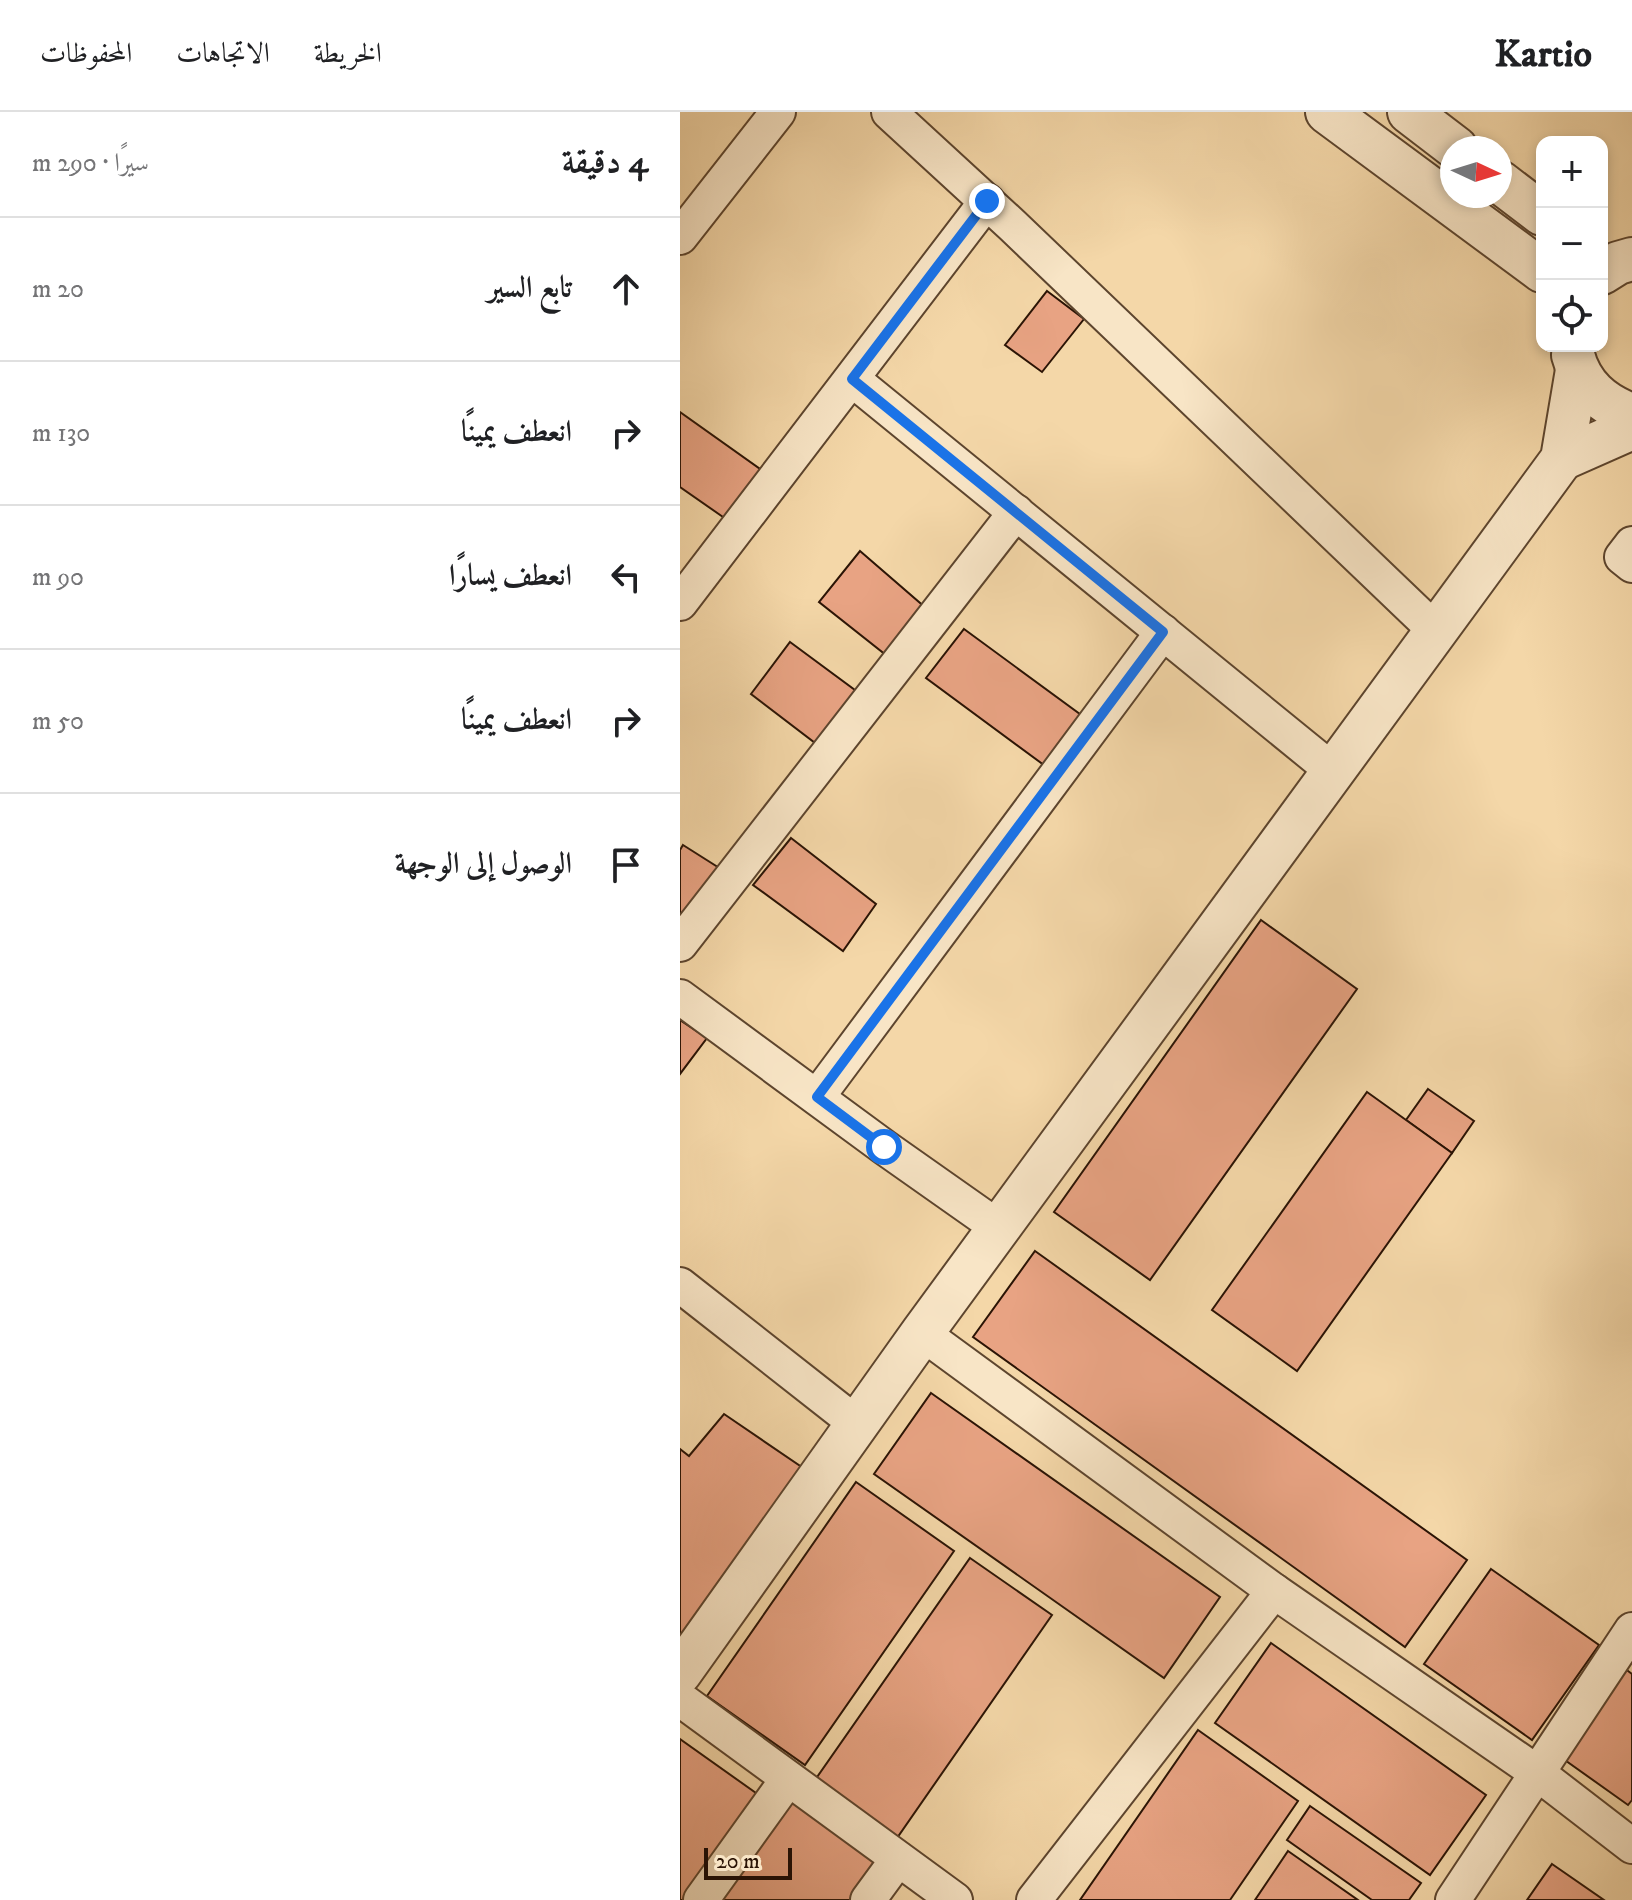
<!DOCTYPE html>
<html lang="ar">
<meta charset="utf-8">
<style>
body{margin:0;font-family:"IM FELL DW Pica",Amiri,serif;background:#f6f6f6;color:#202124;direction:rtl}
.controls{position:absolute;right:24px;top:24px;display:grid;overflow:hidden;border-radius:16px;box-shadow:0 4px 12px #0003}
.controls button{width:72px;height:72px;display:grid;place-items:center;padding:0;border:0;border-bottom:2px solid #e0e0e0;background:#fff;color:#202124;font:40px sans-serif}
.compass{position:absolute;left:760px;top:24px;width:72px;height:72px;border-radius:50%;background:#fff;box-shadow:0 4px 12px #0003;rotate:94deg}
.scale{position:absolute;left:24px;bottom:20px;width:88px;box-sizing:border-box;padding-left:8px;border:4px solid #2b1405;border-top:0;font-size:22px;line-height:28px;white-space:nowrap;color:#2b1405;-webkit-text-stroke:6px #f8e5c6;paint-order:stroke}
.stop{position:absolute;width:24px;height:24px;margin:-18px;border:6px solid #1a73e8;border-radius:50%;background:#fff}
.stop.end{background:#1a73e8;border-color:#fff;box-shadow:0 2px 8px #0008}
.list{margin:0;padding:0;list-style:none}
h2{display:flex;justify-content:space-between;align-items:center;height:104px;margin:0;padding:0 32px;font-size:34px}
h2 small{font-size:26px;font-weight:400;color:#757577}
.list li{display:grid;grid-template-columns:52px 1fr auto;gap:24px;align-items:center;box-sizing:border-box;height:144px;padding:0 32px;border-top:2px solid #e0e0e0}
.list b{display:block;font-size:30px;white-space:nowrap}
.list em{font-size:26px;font-style:normal;color:#757577}
.icon{flex:none;width:44px;height:44px;fill:none;stroke:currentColor;stroke-width:2;stroke-linecap:round;stroke-linejoin:round}
.map{position:relative;flex:none;width:952px;height:1788px;overflow:hidden;direction:ltr}
header{display:flex;align-items:center;gap:48px;box-sizing:border-box;height:112px;padding:0 40px;background:#fff;border-bottom:2px solid #e0e0e0}
header strong{font-size:38px}
nav{display:flex;gap:44px;margin-inline-start:auto;font-size:28px}
main{display:flex}
aside{flex:1;background:#fff}
.map>svg:first-child{display:block}
.building{fill:#e8a383;stroke:#2b1405;stroke-width:2}
.lines{fill:none;stroke-linecap:round;stroke-linejoin:round}
.minor-casing{stroke:#5d452e;stroke-width:38}
.tertiary-casing{stroke:#5d452e;stroke-width:46}
.minor{stroke:#f8e5c6;stroke-width:34}
.tertiary{stroke:#f8e5c6;stroke-width:42}
.route{stroke:#1a73e8;stroke-width:10}
</style>
<header>
<strong>Kartio</strong>
<nav><a>الخريطة</a><a>الاتجاهات</a><a>المحفوظات</a></nav>
</header>
<main>
<div class="map">
<svg width="952" height="1788" viewBox="0 0 952 1788">
<rect width="100%" height="100%" fill="#f4d7a8"/>
<filter id="stains"><feTurbulence type="fractalNoise" baseFrequency=".0025" numOctaves="4"/><feColorMatrix values="0 0 0 0 .2 0 0 0 0 .09 0 0 0 0 .02 0 0 0 .5 -.17"/></filter>
<radialGradient id="worn" r=".72"><stop offset=".6" stop-color="#630" stop-opacity="0"/><stop offset="1" stop-color="#630" stop-opacity=".3"/></radialGradient>
<g class="building">
<path d="M 367,179 L 404,207 L 362,260 L 325,233 Z"/>
<path d="M 0,300 L 90,364 L 53,412 L 0,375 Z"/>
<path d="M 180,439 L 247,497 L 211,547 L 139,490 Z"/>
<path d="M 284,517 L 408,608 L 372,659 L 246,566 Z"/>
<path d="M 110,530 L 183,584 L 143,637 L 71,582 Z"/>
<path d="M 111,726 L 196,792 L 163,839 L 73,773 Z"/>
<path d="M 3,733 L 44,759 L 8,807 L 0,802 L 0,738 Z"/>
<path d="M 581,808 L 677,877 L 470,1168 L 374,1100 Z"/>
<path d="M 0,908 L 27,926 L 0,962 Z"/>
<path d="M 748,977 L 794,1009 L 772,1041 L 726,1008 Z"/>
<path d="M 687,980 L 772,1041 L 617,1259 L 532,1198 Z"/>
<path d="M 355,1139 L 787,1448 L 725,1535 L 293,1225 Z"/>
<path d="M 251,1281 L 540,1485 L 484,1566 L 194,1362 Z"/>
<path d="M 44,1302 L 129,1360 L 0,1535 L 0,1337 L 9,1344 Z"/>
<path d="M 176,1370 L 274,1439 L 125,1653 L 27,1584 Z"/>
<path d="M 290,1446 L 372,1503 L 217,1726 L 135,1668 Z"/>
<path d="M 811,1457 L 919,1533 L 852,1628 L 744,1552 Z"/>
<path d="M 591,1531 L 806,1683 L 750,1763 L 535,1611 Z"/>
<path d="M 944,1556 L 952,1562 L 952,1688 L 948,1693 L 882,1646 Z"/>
<path d="M 518,1618 L 618,1689 L 550,1788 L 400,1788 Z"/>
<path d="M 0,1627 L 83,1686 L 12,1788 L 0,1788 Z"/>
<path d="M 103,1684 L 199,1752 L 174,1788 L 30,1788 Z"/>
<path d="M 630,1694 L 741,1771 L 729,1788 L 692,1788 L 607,1728 Z"/>
<path d="M 608,1739 L 678,1788 L 575,1788 Z"/>
<path d="M 872,1752 L 924,1788 L 847,1788 Z"/>
</g>
<g class="lines">
<g class="minor-casing">
<g id="minor">
<path d="M 209,0 L 332,113 L 756,519"/>
<path d="M 0,125 L 98,0"/>
<path d="M 172,267 L 653,659"/>
<path d="M 952,432 L 942,445 L 952,453"/>
<path d="M 0,491 L 307,89"/>
<path d="M 0,832 L 336,400"/>
<path d="M 0,885 L 204,1035 L 319,1116"/>
<path d="M 137,985 L 483,520"/>
<path d="M 0,1173 L 177,1312"/>
<path d="M 242,1221 L 594,1479 L 856,1660 L 952,1734"/>
<path d="M 0,1587 L 275,1788"/>
<path d="M 21,1788 L 108,1667"/>
<path d="M 188,1788 L 218,1747"/>
<path d="M 354,1788 L 594,1479"/>
<path d="M 773,1788 L 952,1518"/>
</g>
</g>
<g class="tertiary-casing">
<g id="tertiary">
<path d="M 647,0 L 862,159"/>
<path d="M 729,0 L 776,36"/>
<path d="M 820,70 L 862,102"/>
<path d="M 922,161 L 938,151 L 952,147"/>
<path d="M 893,243 C 901,274 922,292 952,303"/>
<path d="M 882,347 L 952,316"/>
<path d="M 0,1561 L 242,1221 L 882,347 L 897,258"/>
</g>
</g>
<use href="#minor" class="minor"/>
<use href="#tertiary" class="tertiary"/>
</g>
<g class="lines">
<path class="route" d="M 204,1035 L 137,985 L 483,520 L 172,267 L 307,89"/>
</g>
<rect width="100%" height="100%" filter="url(#stains)"/>
<rect width="100%" height="100%" fill="url(#worn)"/>
</svg>
<div class="controls">
<button>+</button>
<button>−</button>
<button><svg class="icon" aria-label="locate" viewBox="0 0 24 24"><circle cx="12" cy="12" r="6"/><path d="M12 2v4M12 18v4M2 12h4M18 12h4"/></svg></button>
</div>
<svg class="compass" viewBox="-18 -18 36 36"><path d="M0-13l5 13h-10z" fill="#e53935"/><path d="M0 13l5-13h-10z" fill="#757577"/></svg>
<div class="scale">20 m</div>
<div class="stop" style="left:204px;top:1035px"></div>
<div class="stop end" style="left:307px;top:89px"></div>
</div>
<aside>
<h2>4 دقيقة<small>سيرًا · 290 m</small></h2>
<ul class="list">
<li><svg class="icon" aria-label="ahead" viewBox="0 0 24 24"><path d="M12 20V5M6 11l6-6 6 6"/></svg><div><b>تابع السير</b></div><em>20 m</em></li>
<li><svg class="icon" aria-label="right" viewBox="0 0 24 24"><path d="M7 20v-9h11M14 6l5 5-5 5"/></svg><div><b>انعطف يمينًا</b></div><em>130 m</em></li>
<li><svg class="icon" aria-label="left" viewBox="0 0 24 24"><path d="M17 20v-9H6M10 6l-5 5 5 5"/></svg><div><b>انعطف يسارًا</b></div><em>90 m</em></li>
<li><svg class="icon" aria-label="right" viewBox="0 0 24 24"><path d="M7 20v-9h11M14 6l5 5-5 5"/></svg><div><b>انعطف يمينًا</b></div><em>50 m</em></li>
<li><svg class="icon" aria-label="arrive" viewBox="0 0 24 24"><path d="M6 21V4h12l-3 4 3 4H6"/></svg><div><b>الوصول إلى الوجهة</b></div></li>
</ul>
</aside>
</main>
